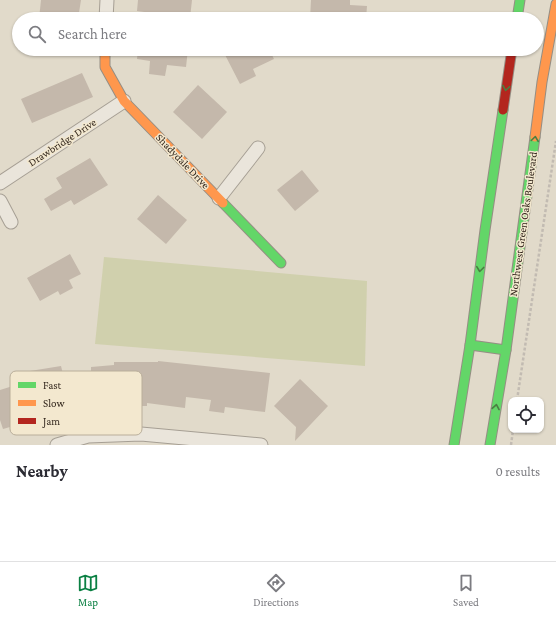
<!DOCTYPE html>
<style>
body{margin:0;font-family:"Crimson Pro",serif;background:#f2f2f3;color:#2b2b33}
.controls{position:absolute;right:12px;bottom:12px;display:grid;overflow:hidden;border-radius:8px;box-shadow:0 1px 3px #0004}
.controls button{width:36px;height:36px;display:grid;place-items:center;padding:0;border:0;border-bottom:1px solid #e1e1e2;background:#fff;color:#2b2b33;font:20px sans-serif}
.list{margin:0;padding:0;list-style:none}
h2{display:flex;justify-content:space-between;align-items:center;height:52px;margin:0;padding:0 16px;font-size:17px}
h2 small{font-size:13px;font-weight:400;color:#7c7c81}
.icon{flex:none;width:22px;height:22px;fill:none;stroke:currentColor;stroke-width:2;stroke-linecap:round;stroke-linejoin:round}
.map{position:relative;flex:none;width:556px;height:445px;overflow:hidden}
.search{position:absolute;background:#fff;box-shadow:0 1px 3px #0004;left:12px;right:12px;top:12px;height:44px;display:flex;align-items:center;gap:10px;box-sizing:border-box;padding:0 14px;border-radius:22px;color:#7c7c81;font-size:15px}
.sheet{height:116px;background:#fff}
nav{display:flex;justify-content:space-around;align-items:center;box-sizing:border-box;height:56px;border-top:1px solid #e1e1e2;background:#fff;font-size:11px;color:#7c7c81}
nav a{display:grid;justify-items:center;gap:2px}
nav .on{color:#0b8043}
.map>svg:first-child{display:block}
.green{fill:#d0d0ad}
.building{fill:#c4b8ab}
.lines{fill:none;stroke-linecap:round;stroke-linejoin:round}
.street-casing{stroke:#a69f94;stroke-width:15}
.fast-casing{stroke:#958e84;stroke-width:11}
.slow-casing{stroke:#958e84;stroke-width:11}
.jam-casing{stroke:#958e84;stroke-width:11}
.path{stroke:#c2bbb2;stroke-width:2.5;stroke-dasharray:3 2;stroke-linecap:butt}
.street{stroke:#eae5db;stroke-width:13}
.fast{stroke:#63d668;stroke-width:9}
.slow{stroke:#ff974d;stroke-width:9}
.jam{stroke:#b3261e;stroke-width:9}
.oneway{stroke:#4b7e42}
.labels{text-anchor:middle;dominant-baseline:central;stroke-width:3;stroke-linejoin:round;paint-order:stroke}
.street-label{font-size:11px;fill:#33271d;stroke:#f3e8cf}
.key{fill:#f3e8cf;stroke:#b9ae9a;stroke-width:1}
.key-label{font-size:11px;fill:#33271d}
</style>
<div class="map">
<svg width="556" height="445" viewBox="0 0 556 445">
<rect width="100%" height="100%" fill="#e1daca"/>
<path class="green" d="M 104,257 L 367,281 L 365,366 L 95,344 Z"/>
<g class="building">
<path d="M 41,0 L 81,0 L 78,19 L 39,19 Z"/>
<path d="M 138,0 L 192,0 L 190,18 L 137,11 Z"/>
<path d="M 311,0 L 350,0 L 350,5 L 367,6 L 366,19 L 310,19 Z"/>
<path d="M 138,49 L 188,49 L 186,67 L 167,65 L 165,76 L 149,74 L 150,61 L 137,59 Z"/>
<path d="M 222,49 L 269,49 L 274,59 L 253,69 L 256,76 L 240,84 Z"/>
<path d="M 82,73 L 93,97 L 32,123 L 21,99 Z"/>
<path d="M 198,85 L 227,112 L 202,139 L 173,112 Z"/>
<path d="M 90,158 L 108,185 L 74,205 L 71,200 L 51,211 L 44,199 L 62,188 L 56,178 Z"/>
<path d="M 302,170 L 319,191 L 295,211 L 277,190 Z"/>
<path d="M 158,195 L 187,220 L 166,244 L 137,219 Z"/>
<path d="M 70,254 L 81,274 L 69,280 L 73,288 L 60,295 L 58,291 L 40,301 L 27,278 Z"/>
<path d="M 158,361 L 270,373 L 265,412 L 225,407 L 224,413 L 209,411 L 211,400 L 186,397 L 185,408 L 147,403 L 147,406 L 114,406 L 114,404 L 69,409 L 69,411 L 30,418 L 31,421 L 3,429 L 0,420 L 0,390 L 32,380 L 30,371 L 61,366 L 63,374 L 91,371 L 91,367 L 114,365 L 114,362 L 158,362 Z"/>
<path d="M 300,379 L 328,406 L 295,441 L 296,427 L 274,406 Z"/>
</g>
<g class="lines">
<g class="street-casing">
<g id="street">
<path d="M 106,19 L 107,0"/>
<path d="M 0,183 L 124,101"/>
<path d="M 219,198 L 258,148"/>
<path d="M 0,201 L 11,222"/>
<path d="M 57,445 L 88,436 L 141,434 L 261,445"/>
</g>
</g>
<g class="fast-casing">
<g id="fast">
<path d="M 517,19 L 520,0"/>
<path d="M 223,203 L 281,263"/>
<path d="M 470,345 L 506,350"/>
<path d="M 454,445 L 470,345 L 485,230 L 503,110"/>
<path d="M 490,445 L 506,350 L 535,137"/>
</g>
</g>
<g class="slow-casing">
<g id="slow">
<path d="M 105,49 L 105,67 L 124,101 L 223,203"/>
<path d="M 535,137 L 542,82 L 556,4"/>
</g>
</g>
<g class="jam-casing">
<path id="jam" d="M 503,110 L 512,49"/>
</g>
<g class="path">
<path d="M 517,400 L 556,141"/>
<path d="M 511,445 L 513,430"/>
</g>
<use href="#street" class="street"/>
<use href="#fast" class="fast"/>
<use href="#slow" class="slow"/>
<use href="#jam" class="jam"/>
</g>
<defs><path id="oneway-chevron" d="M-2-3.5L2.5 0L-2 3.5" fill="none" stroke-width="1.6" stroke-linecap="round" stroke-linejoin="round"/></defs>
<g class="oneway">
<use href="#oneway-chevron" transform="translate(506 88) rotate(99)"/>
<use href="#oneway-chevron" transform="translate(535 139) rotate(-82)"/>
<use href="#oneway-chevron" transform="translate(480 269) rotate(97)"/>
<use href="#oneway-chevron" transform="translate(496 407) rotate(-80)"/>
</g>
<g class="labels">
<g class="street-label">
<text transform="translate(62 142) rotate(-33)">Drawbridge Drive</text>
<text transform="translate(183 161) rotate(46)">Shadydale Drive</text>
<text transform="translate(523 224) rotate(-82)">Northwest Green Oaks Boulevard</text>
</g>
</g>
<rect x="10" y="371" width="132" height="64" rx="6" class="key"/>
<rect x="18" y="382" width="18" height="6" fill="#63d668"/>
<rect x="18" y="400" width="18" height="6" fill="#ff974d"/>
<rect x="18" y="418" width="18" height="6" fill="#b3261e"/>
<g class="key-label">
<text x="43" y="389">Fast</text>
<text x="43" y="407">Slow</text>
<text x="43" y="425">Jam</text>
</g>
</svg>
<div class="controls">
<button><svg class="icon" aria-label="locate" viewBox="0 0 24 24"><circle cx="12" cy="12" r="6"/><path d="M12 2v4M12 18v4M2 12h4M18 12h4"/></svg></button>
</div>
<div class="search"><svg class="icon" aria-label="search" viewBox="0 0 24 24"><circle cx="10" cy="10" r="6"/><path d="M15 15l6 6"/></svg>Search here</div>
</div>
<section class="sheet">
<h2>Nearby<small>0 results</small></h2>
<ul class="list">
</ul>
</section>
<nav>
<a class="on"><svg class="icon" aria-label="map" viewBox="0 0 24 24"><path d="M3 6l6-2 6 2 6-2v14l-6 2-6-2-6 2zM9 4v14M15 6v14"/></svg>Map</a>
<a><svg class="icon" aria-label="directions" viewBox="0 0 24 24"><path d="M12 3l9 9-9 9-9-9zM9 14v-3h6M13 9l2 2-2 2"/></svg>Directions</a>
<a><svg class="icon" aria-label="saved" viewBox="0 0 24 24"><path d="M7 4h10v16l-5-4-5 4z"/></svg>Saved</a>
</nav>
